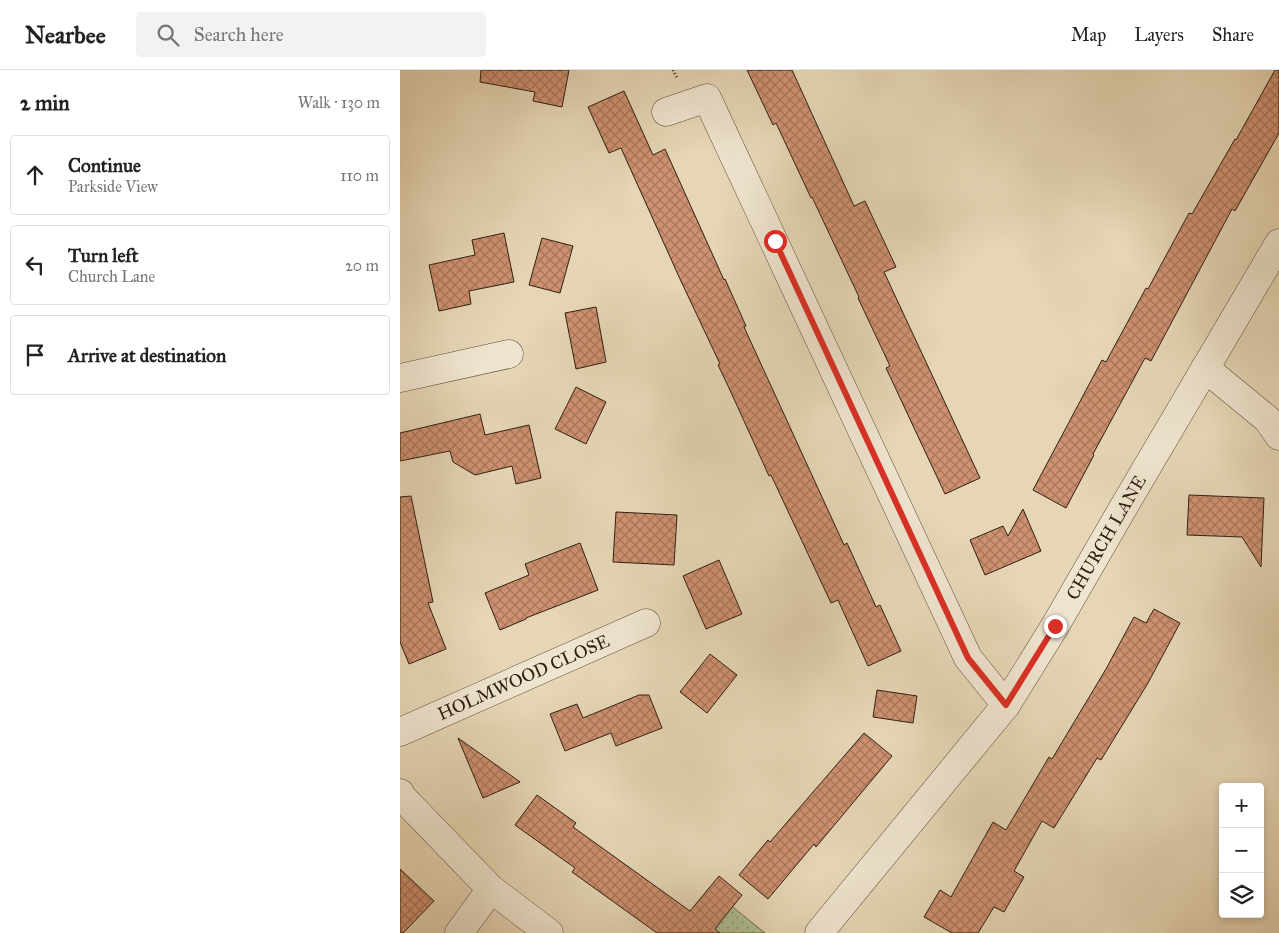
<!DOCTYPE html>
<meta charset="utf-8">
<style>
body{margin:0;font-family:"IM FELL Great Primer",serif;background:#f2f2f2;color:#222}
.controls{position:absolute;right:15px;bottom:15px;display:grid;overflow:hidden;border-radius:5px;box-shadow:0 2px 8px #0003}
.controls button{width:45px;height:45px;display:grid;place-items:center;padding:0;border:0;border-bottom:1px solid #e0e0e0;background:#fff;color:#222;font:25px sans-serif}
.stop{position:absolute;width:15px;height:15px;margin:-11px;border:4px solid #d93025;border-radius:50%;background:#fff}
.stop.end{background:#d93025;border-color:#fff;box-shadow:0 1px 5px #0008}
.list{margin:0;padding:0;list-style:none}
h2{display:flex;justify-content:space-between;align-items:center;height:65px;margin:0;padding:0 20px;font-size:21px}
h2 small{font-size:16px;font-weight:400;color:#767676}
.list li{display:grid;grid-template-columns:32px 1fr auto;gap:15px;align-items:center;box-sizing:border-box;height:80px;margin:0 10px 10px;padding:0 10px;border:1px solid #e0e0e0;border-radius:5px}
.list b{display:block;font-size:19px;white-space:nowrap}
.list p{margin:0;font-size:16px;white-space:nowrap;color:#767676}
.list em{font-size:16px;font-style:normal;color:#767676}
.icon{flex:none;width:28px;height:28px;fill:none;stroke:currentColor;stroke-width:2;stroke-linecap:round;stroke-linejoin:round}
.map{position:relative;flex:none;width:879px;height:863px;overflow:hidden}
header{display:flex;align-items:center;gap:30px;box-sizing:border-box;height:70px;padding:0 25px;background:#fff;border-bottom:1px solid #e0e0e0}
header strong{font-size:24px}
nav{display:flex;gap:28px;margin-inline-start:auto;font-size:18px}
.search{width:350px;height:45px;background:#f2f2f2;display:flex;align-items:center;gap:12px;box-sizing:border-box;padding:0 18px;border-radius:5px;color:#767676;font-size:19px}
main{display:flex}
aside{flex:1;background:#fff}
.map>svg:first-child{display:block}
.green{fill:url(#green-dots);stroke:#6f7052}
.building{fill:url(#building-cross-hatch);stroke:#2f2011}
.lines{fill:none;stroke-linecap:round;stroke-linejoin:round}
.street-casing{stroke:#5d4e3a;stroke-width:29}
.path{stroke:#2f2011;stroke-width:3;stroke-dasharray:1 2.5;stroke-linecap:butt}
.street{stroke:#efe4cf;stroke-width:28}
.route{stroke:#d93025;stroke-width:6}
.labels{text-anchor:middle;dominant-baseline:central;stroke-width:4;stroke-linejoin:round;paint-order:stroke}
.street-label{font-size:18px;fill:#2f2011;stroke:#efe4cf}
</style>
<header>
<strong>Nearbee</strong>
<div class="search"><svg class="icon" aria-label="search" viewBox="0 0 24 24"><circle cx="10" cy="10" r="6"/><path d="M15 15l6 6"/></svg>Search here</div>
<nav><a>Map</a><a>Layers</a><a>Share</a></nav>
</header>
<main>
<aside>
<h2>2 min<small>Walk · 130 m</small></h2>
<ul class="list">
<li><svg class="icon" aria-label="ahead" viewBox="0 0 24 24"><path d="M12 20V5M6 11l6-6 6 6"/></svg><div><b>Continue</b><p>Parkside View</p></div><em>110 m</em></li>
<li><svg class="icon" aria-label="left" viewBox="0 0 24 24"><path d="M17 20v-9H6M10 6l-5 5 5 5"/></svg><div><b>Turn left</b><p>Church Lane</p></div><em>20 m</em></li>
<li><svg class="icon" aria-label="arrive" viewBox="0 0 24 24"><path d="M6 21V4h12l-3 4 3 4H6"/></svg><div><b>Arrive at destination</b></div></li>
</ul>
</aside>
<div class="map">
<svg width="879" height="863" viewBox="0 0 879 863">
<defs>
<pattern id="green-dots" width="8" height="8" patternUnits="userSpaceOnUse" patternTransform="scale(1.25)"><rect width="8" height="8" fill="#afbf92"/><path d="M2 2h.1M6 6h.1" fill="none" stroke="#8f9b76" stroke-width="1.8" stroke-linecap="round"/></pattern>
<pattern id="building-cross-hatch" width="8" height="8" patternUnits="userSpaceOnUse" patternTransform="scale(1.25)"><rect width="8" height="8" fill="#ce9171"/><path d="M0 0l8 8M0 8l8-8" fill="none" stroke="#a8765b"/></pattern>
</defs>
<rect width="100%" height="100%" fill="#e6d6b5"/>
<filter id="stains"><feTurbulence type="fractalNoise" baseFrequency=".004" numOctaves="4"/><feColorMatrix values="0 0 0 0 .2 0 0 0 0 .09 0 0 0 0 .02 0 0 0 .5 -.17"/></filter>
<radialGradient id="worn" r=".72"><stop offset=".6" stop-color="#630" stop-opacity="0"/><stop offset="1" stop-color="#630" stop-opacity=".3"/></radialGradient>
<path class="green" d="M 309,818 L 365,863 L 276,863 Z"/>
<g class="building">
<path d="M 81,0 L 169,0 L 162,37 L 133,31 L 135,22 L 80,12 Z"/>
<path d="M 347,0 L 392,0 L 454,136 L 465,131 L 496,197 L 484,202 L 580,408 L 545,424 L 486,298 L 490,296 L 458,228 L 459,227 L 412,127 L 411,128 L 376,53 L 373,55 Z"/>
<path d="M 875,0 L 879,0 L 879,63 L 835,141 L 832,139 L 751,291 L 745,288 L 693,384 L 694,385 L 666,438 L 633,420 L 702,290 L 706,292 L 746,218 L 748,219 L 789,143 L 792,144 L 835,69 L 836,70 Z"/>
<path d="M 224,21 L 253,85 L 265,79 L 324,210 L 325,209 L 346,256 L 344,257 L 444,475 L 447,473 L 476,537 L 480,535 L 501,581 L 468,596 L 438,530 L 431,533 L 371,405 L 369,406 L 329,318 L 318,295 L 320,294 L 280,209 L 221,78 L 209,83 L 188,37 Z"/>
<path d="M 104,163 L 114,212 L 69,221 L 71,234 L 39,241 L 29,195 L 75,185 L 72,170 Z"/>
<path d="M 142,168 L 173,176 L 160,223 L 129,215 Z"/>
<path d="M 196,237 L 206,292 L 176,299 L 165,243 Z"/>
<path d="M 176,317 L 206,332 L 186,374 L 155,359 Z"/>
<path d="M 80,344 L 85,365 L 129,355 L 141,408 L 116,414 L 112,396 L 75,405 L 53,392 L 50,381 L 0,391 L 0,363 Z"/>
<path d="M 789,425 L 864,428 L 861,497 L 842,467 L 787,465 Z"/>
<path d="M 11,426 L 33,532 L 28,533 L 46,579 L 9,594 L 0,572 L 0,427 Z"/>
<path d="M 623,439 L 641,481 L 585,505 L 570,470 L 603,456 L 608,466 Z"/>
<path d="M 216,442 L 277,445 L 274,495 L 213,492 Z"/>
<path d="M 180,473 L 198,520 L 126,548 L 126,549 L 100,560 L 85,523 L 129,505 L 125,494 Z"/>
<path d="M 319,490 L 342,544 L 306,559 L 283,506 Z"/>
<path d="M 754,539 L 780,553 L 748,613 L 701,690 L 697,688 L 654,758 L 642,751 L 614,801 L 624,807 L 604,842 L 594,837 L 578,863 L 552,863 L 524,847 L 540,820 L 551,827 L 593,752 L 606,760 L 649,687 L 652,689 L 706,599 L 734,547 L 746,553 Z"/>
<path d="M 310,584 L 337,605 L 307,643 L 280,622 Z"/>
<path d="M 477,620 L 517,626 L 513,653 L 473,647 Z"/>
<path d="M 239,625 L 249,625 L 262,658 L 216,676 L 211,663 L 165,681 L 150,644 L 177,634 L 183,648 Z"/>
<path d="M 464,663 L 492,686 L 416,777 L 414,774 L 368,829 L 339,805 L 368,770 L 370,772 Z"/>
<path d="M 58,668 L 92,692 L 120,712 L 83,728 Z"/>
<path d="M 137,725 L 176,753 L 173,757 L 290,841 L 319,806 L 342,825 L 315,859 L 320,863 L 257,863 L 172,802 L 175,798 L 115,755 Z"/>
<path d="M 0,799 L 34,831 L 3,863 L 0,863 Z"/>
</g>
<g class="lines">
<g class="street-casing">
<g id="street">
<path d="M 266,42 L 307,28 L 568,588 L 606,635"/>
<path d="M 805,298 L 867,349 L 879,366"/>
<path d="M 0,308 L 109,284"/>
<path id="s1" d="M 0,662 L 246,553"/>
<path d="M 0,723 L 2,727 L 91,819 L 149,863"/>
<path d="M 59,863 L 91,819"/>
<path id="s2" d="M 419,863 L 606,635 L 655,556 L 723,438 L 879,173"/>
</g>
</g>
<path class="path" d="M 273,0 L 277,8"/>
<use href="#street" class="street"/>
</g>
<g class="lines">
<path class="route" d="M 375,171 L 568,588 L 606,635 L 655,556"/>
</g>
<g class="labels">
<g class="street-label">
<text stroke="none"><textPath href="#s2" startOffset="490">CHURCH LANE</textPath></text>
<text stroke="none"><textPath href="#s1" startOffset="135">HOLMWOOD CLOSE</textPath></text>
</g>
</g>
<rect width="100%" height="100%" filter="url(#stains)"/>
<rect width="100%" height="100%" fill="url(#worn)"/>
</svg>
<div class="controls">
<button>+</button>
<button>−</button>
<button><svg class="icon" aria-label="layers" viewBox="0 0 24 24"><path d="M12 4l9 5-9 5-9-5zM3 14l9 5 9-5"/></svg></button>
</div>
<div class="stop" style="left:375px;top:171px"></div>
<div class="stop end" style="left:655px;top:556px"></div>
</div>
</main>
